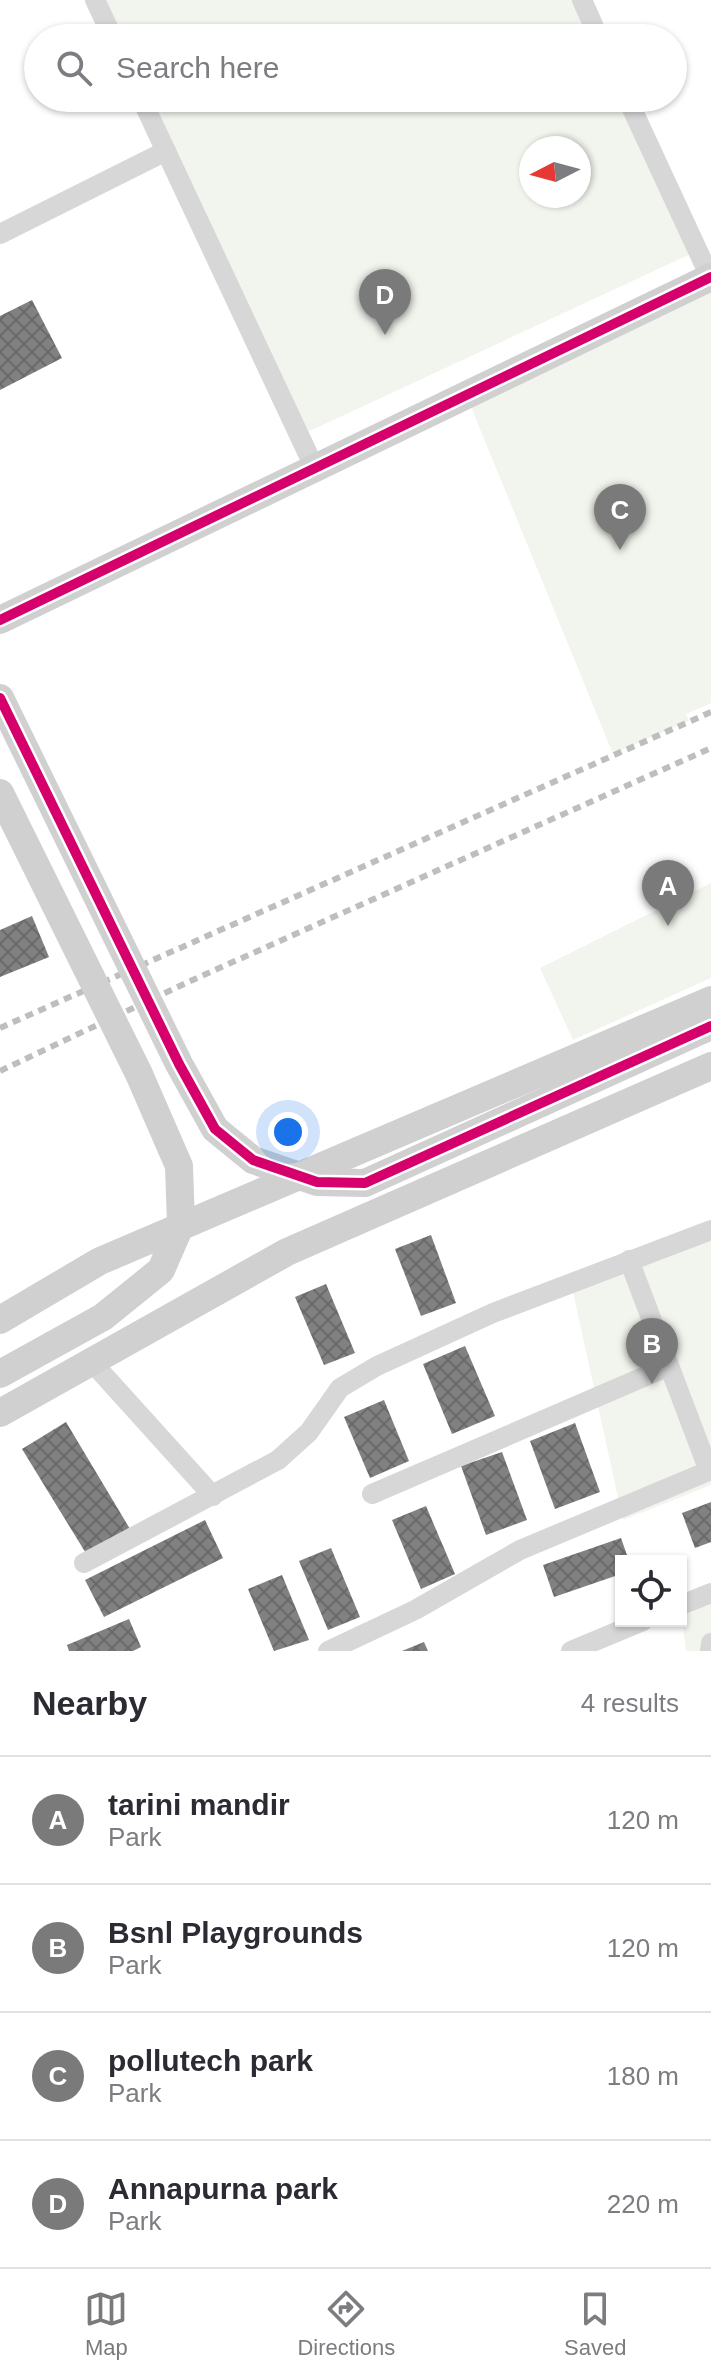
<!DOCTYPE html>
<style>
body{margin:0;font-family:Helvetica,sans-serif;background:#f7f7f7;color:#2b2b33}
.controls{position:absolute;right:24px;bottom:24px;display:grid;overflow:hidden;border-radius:0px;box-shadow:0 2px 6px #0004}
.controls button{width:72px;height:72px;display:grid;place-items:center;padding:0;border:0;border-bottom:2px solid #e1e1e2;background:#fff;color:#2b2b33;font:40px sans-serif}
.compass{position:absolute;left:519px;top:136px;width:72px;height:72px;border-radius:50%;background:#fff;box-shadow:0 2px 6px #0004;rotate:264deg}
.you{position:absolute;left:288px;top:1132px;width:28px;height:28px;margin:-20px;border:6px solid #fff;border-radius:50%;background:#1a73e8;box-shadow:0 0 0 12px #1a73e833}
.badge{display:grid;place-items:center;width:52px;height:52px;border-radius:50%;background:#7a7a7a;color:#fff;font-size:26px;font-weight:700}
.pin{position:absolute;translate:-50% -66px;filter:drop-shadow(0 2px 4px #0008)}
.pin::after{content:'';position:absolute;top:42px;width:28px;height:24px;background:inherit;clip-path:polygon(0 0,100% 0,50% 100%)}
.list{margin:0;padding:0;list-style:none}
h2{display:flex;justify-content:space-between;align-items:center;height:104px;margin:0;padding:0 32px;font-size:34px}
h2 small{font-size:26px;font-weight:400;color:#7c7c81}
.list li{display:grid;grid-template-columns:52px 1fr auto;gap:24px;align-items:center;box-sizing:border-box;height:128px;padding:0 32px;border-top:2px solid #e1e1e2}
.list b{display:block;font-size:30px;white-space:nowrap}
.list p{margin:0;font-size:26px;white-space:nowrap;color:#7c7c81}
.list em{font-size:26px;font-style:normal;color:#7c7c81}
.icon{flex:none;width:44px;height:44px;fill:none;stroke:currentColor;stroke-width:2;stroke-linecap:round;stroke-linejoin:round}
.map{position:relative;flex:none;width:711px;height:1651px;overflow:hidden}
.search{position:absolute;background:#fff;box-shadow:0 2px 6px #0004;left:24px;right:24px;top:24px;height:88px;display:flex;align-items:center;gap:20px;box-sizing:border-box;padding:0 28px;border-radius:44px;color:#7c7c81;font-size:30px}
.sheet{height:616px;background:#fff}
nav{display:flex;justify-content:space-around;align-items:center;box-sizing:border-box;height:112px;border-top:2px solid #e1e1e2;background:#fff;font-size:22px;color:#7c7c81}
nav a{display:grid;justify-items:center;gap:4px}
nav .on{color:#7a7a7a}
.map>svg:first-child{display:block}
.park{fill:#f1f5ed;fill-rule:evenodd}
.building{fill:url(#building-cross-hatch)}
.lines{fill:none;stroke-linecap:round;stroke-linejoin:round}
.street{stroke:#d7d7d7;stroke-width:20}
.secondary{stroke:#d0d0d0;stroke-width:28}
.rail{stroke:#bebebe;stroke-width:6;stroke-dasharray:8 6;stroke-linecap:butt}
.secondary-bridge{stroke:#d0d0d0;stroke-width:28}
.cycleway-casing{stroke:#fff;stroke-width:15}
.cycleway{stroke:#d6006c;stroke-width:10}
</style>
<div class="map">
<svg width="711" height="1651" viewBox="0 0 711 1651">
<defs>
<pattern id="building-cross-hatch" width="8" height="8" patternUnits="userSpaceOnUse" patternTransform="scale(2)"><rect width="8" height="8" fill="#818181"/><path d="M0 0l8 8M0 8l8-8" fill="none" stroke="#6a6a6a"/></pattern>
</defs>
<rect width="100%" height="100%" fill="#fff"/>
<g class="park">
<path d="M 95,0 L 578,0 L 596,38 L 113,38 Z"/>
<path d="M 141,98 L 625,98 L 697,251 L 301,435 ZM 531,148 L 579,148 L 579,196 L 531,196 Z"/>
<path d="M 711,278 L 711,703 L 686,714 L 689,721 L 613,754 L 467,397 Z"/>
<path d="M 711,883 L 711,978 L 573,1040 L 540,968 Z"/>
<path d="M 711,1227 L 711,1485 L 623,1520 L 571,1283 Z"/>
<path d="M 711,1598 L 711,1651 L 686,1651 L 681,1610 Z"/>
</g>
<g class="building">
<path d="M 32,300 L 62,358 L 0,390 L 0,316 Z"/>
<path d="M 32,916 L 49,957 L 0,977 L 0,930 Z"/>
<path d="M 431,1235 L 456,1303 L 421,1316 L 395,1249 Z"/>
<path d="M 326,1284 L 355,1353 L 324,1365 L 295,1297 Z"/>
<path d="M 465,1346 L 495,1416 L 452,1434 L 423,1364 Z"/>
<path d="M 384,1400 L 409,1461 L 370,1478 L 344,1417 Z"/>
<path d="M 66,1422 L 130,1529 L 87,1555 L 22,1449 Z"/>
<path d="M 575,1423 L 600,1492 L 555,1509 L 530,1441 Z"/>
<path d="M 502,1452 L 527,1520 L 486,1535 L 461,1466 Z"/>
<path d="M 711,1502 L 711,1542 L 695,1548 L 682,1513 Z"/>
<path d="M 426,1506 L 455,1574 L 421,1589 L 392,1520 Z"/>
<path d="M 205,1520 L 223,1558 L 104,1617 L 85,1580 Z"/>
<path d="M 621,1538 L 629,1561 L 621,1561 L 621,1574 L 554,1597 L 543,1565 Z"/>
<path d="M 331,1548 L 360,1617 L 328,1630 L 299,1561 Z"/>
<path d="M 282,1575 L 309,1640 L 274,1651 L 248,1589 Z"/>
<path d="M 129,1619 L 141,1647 L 133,1651 L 69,1651 L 67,1645 Z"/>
<path d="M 424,1642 L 428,1651 L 402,1651 Z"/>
</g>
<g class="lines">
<g class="street">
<path d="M 95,0 L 113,38"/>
<path d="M 582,0 L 599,38"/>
<path d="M 141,98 L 315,469"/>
<path d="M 627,98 L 710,277"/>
<path d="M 0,234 L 166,151"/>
<path d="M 629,1260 L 709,1471"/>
<path d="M 91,1361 L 213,1496"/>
<path d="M 372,1494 L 669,1366"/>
<path d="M 84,1563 L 278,1460 L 309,1432 L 340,1388 L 377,1366 L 493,1313 L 711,1230"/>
<path d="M 681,1605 L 711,1593"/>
<path d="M 328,1651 L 415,1610 L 520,1550 L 711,1470"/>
<path d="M 571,1651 L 643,1621"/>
<path d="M 710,1651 L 711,1643"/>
</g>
<g class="secondary">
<path d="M 0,620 L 711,277"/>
<path d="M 0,1320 L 100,1261 L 711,1000"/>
<path d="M 0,1413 L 287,1252 L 711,1066"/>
</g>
<g class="rail">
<path d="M 0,1028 L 711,712"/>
<path d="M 0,1071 L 186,983 L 711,748"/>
</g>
<g class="secondary-bridge">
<path d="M 0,698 L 179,1064 L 215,1129 L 253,1160 L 317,1182 L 365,1183 L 711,1026"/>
<path d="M 0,793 L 139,1074 L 179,1166 L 181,1224 L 161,1270 L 103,1317 L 0,1374"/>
</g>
<g class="cycleway-casing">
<g id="cycleway">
<path d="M 0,620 L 711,277"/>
<path d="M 0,698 L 179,1064 L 215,1129 L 253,1160 L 317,1182 L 365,1183 L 711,1026"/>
</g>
</g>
<use href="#cycleway" class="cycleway"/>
</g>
</svg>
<div class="controls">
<button><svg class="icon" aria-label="locate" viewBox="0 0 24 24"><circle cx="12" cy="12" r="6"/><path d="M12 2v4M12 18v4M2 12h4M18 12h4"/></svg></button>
</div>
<svg class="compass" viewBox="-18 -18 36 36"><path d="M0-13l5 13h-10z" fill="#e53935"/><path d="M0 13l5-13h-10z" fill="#7c7c81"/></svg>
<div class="you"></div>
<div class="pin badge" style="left:668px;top:926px">A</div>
<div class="pin badge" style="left:652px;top:1384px">B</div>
<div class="pin badge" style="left:620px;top:550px">C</div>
<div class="pin badge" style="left:385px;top:335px">D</div>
<div class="search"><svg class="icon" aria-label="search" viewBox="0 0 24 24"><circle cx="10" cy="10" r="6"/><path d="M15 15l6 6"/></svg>Search here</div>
</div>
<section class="sheet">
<h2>Nearby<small>4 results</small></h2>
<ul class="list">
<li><span class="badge">A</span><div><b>tarini mandir</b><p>Park</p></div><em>120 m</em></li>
<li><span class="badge">B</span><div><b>Bsnl Playgrounds</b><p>Park</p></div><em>120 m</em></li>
<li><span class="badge">C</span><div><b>pollutech park</b><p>Park</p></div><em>180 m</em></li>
<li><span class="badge">D</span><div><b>Annapurna park</b><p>Park</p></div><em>220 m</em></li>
</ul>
</section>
<nav>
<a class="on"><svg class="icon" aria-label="map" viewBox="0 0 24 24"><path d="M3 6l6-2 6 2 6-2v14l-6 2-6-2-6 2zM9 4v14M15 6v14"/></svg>Map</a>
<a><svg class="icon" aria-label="directions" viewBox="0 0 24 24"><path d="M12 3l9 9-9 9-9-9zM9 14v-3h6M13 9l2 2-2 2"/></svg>Directions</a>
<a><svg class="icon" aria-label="saved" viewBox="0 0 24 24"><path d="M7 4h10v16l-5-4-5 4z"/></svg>Saved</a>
</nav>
